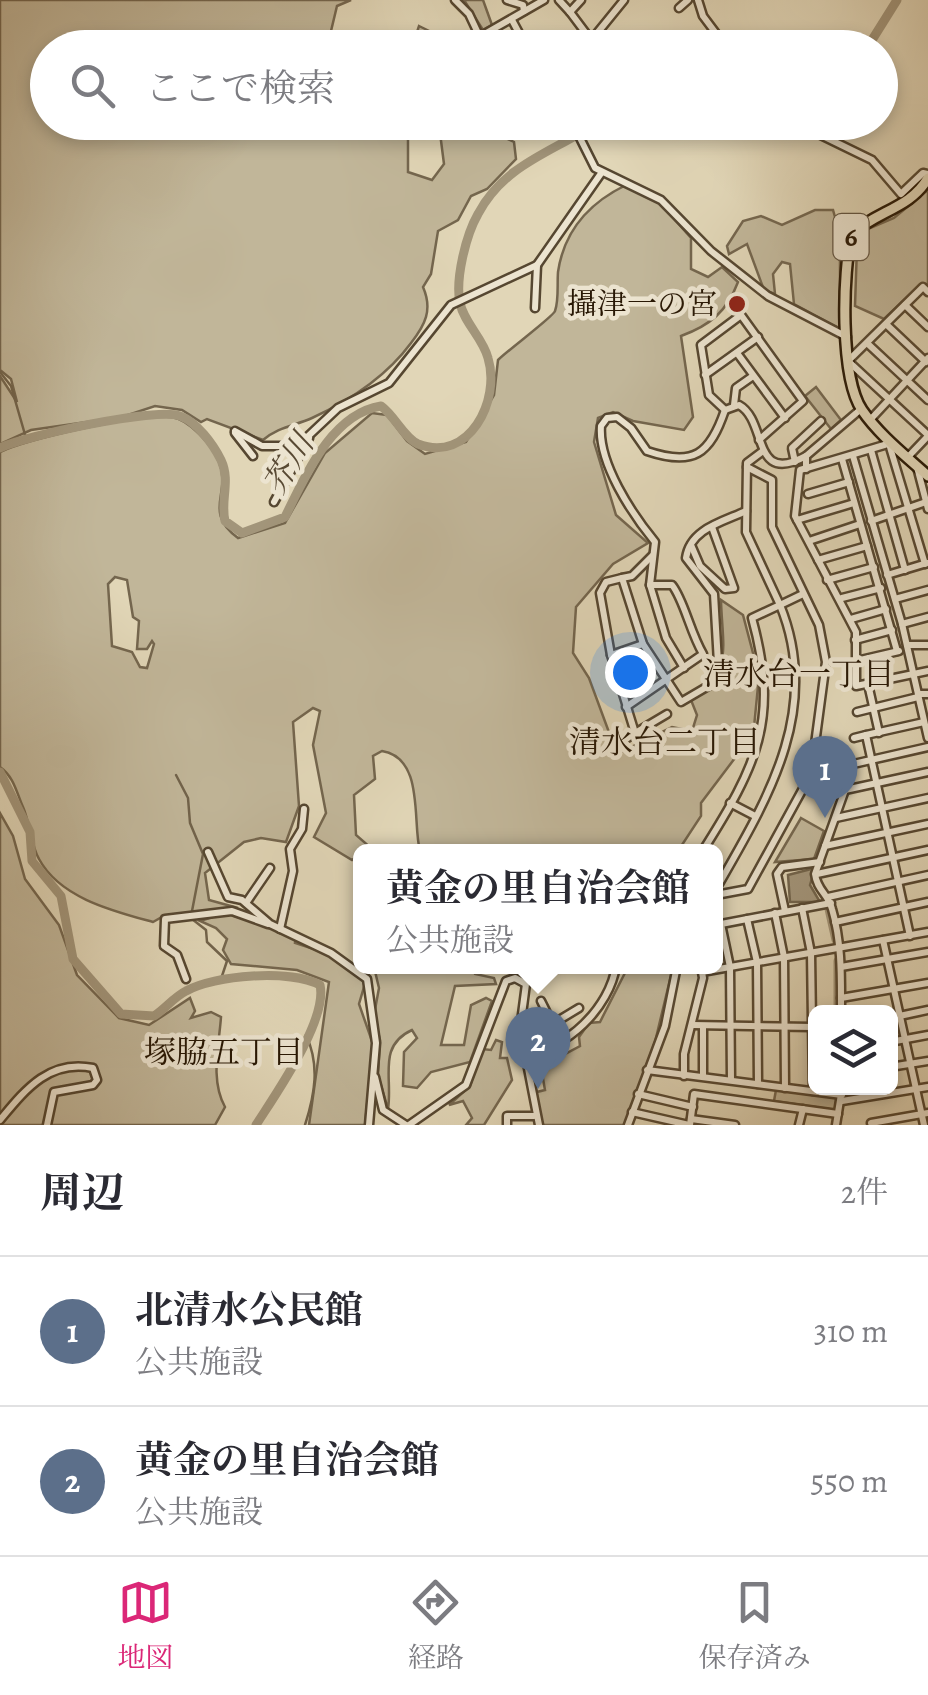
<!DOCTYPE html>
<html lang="ja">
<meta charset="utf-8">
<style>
body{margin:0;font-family:Alegreya,"Noto Serif JP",serif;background:#f2f2f3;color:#2b2b33}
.controls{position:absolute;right:30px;bottom:30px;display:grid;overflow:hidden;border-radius:15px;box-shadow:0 5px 15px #0003}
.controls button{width:90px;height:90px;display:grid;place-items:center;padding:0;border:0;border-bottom:2px solid #e1e1e2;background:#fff;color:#2b2b33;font:50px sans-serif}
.you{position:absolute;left:630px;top:672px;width:35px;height:35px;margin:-25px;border:8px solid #fff;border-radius:50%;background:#1a73e8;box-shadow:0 0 0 15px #1a73e833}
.badge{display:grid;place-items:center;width:65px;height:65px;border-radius:50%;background:#db2777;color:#fff;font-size:32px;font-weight:700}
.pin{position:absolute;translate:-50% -82px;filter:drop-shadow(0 2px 5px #0008)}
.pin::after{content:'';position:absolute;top:52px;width:35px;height:30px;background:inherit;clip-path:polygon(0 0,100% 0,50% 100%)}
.popup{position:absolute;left:353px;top:844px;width:370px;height:130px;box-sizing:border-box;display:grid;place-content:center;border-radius:15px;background:#fff;filter:drop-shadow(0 2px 8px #0005);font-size:32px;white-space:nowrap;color:#7c7c81}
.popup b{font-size:38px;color:#2b2b33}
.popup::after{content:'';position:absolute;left:50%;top:100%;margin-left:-20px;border:20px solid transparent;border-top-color:#fff}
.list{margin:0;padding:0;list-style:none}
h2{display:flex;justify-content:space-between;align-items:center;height:130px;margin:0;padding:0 40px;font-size:42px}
h2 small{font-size:32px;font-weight:400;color:#7c7c81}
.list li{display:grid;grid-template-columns:65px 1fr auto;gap:30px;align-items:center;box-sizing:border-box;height:150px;padding:0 40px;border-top:2px solid #e1e1e2}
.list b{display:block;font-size:38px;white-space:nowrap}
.list p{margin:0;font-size:32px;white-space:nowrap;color:#7c7c81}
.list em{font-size:32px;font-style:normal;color:#7c7c81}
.icon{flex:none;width:55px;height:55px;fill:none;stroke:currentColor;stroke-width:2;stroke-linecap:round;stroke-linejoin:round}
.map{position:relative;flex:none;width:928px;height:1125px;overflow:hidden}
.search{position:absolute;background:#fff;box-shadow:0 5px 15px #0003;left:30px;right:30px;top:30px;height:110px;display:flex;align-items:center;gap:25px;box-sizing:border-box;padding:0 35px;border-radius:55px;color:#7c7c81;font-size:38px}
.sheet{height:430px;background:#fff}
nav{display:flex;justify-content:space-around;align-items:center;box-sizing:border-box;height:140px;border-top:2px solid #e1e1e2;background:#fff;font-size:28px;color:#7c7c81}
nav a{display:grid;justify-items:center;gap:5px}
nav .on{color:#db2777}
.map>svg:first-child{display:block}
.green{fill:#c1b699;stroke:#74664e;stroke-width:2.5;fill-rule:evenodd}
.water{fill:#a2957a;stroke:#71634b;stroke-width:2.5}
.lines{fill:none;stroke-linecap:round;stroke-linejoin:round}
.stream{stroke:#71634b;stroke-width:2.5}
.river{stroke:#a2957a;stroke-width:9}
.minor-casing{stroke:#564731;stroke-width:11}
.major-casing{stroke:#271704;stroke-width:14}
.minor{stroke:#ece4d0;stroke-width:6}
.major{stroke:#e1d6b7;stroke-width:9}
.poi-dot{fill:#8f2418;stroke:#ece4d0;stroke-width:4}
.labels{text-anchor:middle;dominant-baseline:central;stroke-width:9;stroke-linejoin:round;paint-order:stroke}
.shield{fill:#ece4d0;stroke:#625441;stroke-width:2.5}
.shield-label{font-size:28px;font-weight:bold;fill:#271704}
.poi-label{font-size:30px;fill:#271704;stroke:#ece4d0;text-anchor:end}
.water-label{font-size:32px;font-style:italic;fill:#584933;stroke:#ece4d0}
.neighbourhood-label{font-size:32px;fill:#271704;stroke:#ece4d0}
</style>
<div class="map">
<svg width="928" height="1125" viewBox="0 0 928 1125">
<rect width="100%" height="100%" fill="#e1d6b7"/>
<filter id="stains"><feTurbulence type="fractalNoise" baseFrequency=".002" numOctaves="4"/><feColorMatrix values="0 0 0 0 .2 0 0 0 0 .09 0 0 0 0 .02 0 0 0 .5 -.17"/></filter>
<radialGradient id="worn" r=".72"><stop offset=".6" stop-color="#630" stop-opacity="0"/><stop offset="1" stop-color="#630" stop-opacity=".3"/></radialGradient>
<g class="green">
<path d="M 0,0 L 351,0 L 337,6 L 331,31 L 338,43 L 383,36 L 394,47 L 48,48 L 48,122 L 400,123 L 408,133 L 408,172 L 432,180 L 444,164 L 440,133 C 463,123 493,131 514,142 L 516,159 L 487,189 L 471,196 L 458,220 L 438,231 L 431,274 L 423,287 C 433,310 425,325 411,343 C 386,377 351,400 312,418 C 294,426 278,427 263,440 L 207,419 L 201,422 L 182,410 L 155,406 L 122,417 L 31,430 L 0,444 L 0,376 L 17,402 L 11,379 L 0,370 Z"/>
<path d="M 464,0 L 483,0 L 492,25 L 483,30 Z"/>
<path d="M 419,26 L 462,47 L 412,47 Z"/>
<path d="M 626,185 L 661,204 L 691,238 L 691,269 L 708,277 L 722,267 L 738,282 C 727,311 711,325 681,336 L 693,417 L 684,430 L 633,421 L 613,412 L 598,418 L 594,442 L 616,515 L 648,543 L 613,564 L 576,607 L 573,653 L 589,678 L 617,754 L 672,727 L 692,731 L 697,715 L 691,700 C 734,671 722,646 721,600 L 743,615 L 759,676 L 754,727 L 741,732 L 738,754 L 701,803 L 701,816 L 678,851 L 420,851 C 412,823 425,758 382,751 L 373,756 L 375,779 L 354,795 L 356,835 L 371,848 L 352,860 L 314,837 L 326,813 L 313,745 L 320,711 L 313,708 L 293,722 L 299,806 L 286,842 L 261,838 L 244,842 L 205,873 L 209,900 L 238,908 L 162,917 L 153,922 C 113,911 60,898 39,859 C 31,846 30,823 23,807 C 16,791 14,777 0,767 L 0,452 C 28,439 141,413 171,417 C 189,419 212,445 219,462 C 232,493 202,511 238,538 L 285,523 L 325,453 L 372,413 L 387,415 L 407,441 L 425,454 L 466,442 L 494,395 L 498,360 C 508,350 554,316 555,311 C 559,300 557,285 558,272 C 564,231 589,203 626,185 ZM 115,577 L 127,580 L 133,617 L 139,621 L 137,649 L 147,649 L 152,641 L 154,644 L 147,668 L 140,667 L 132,652 L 112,646 L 108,584 Z"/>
<path d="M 928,190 L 928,286 L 922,283 L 884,319 L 855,306 L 857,246 L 863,231 L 894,218 Z"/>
<path d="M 815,210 L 833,210 L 835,217 L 849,225 L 840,240 L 840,329 L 794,304 L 790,264 L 782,262 L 773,274 L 775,294 L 764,290 L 747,244 L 729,254 L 727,246 L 743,221 L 761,216 L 782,225 Z"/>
<path d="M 816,387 L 841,420 L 831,429 L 805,396 Z"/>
<path d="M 0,813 L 13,836 L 25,879 L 59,925 L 77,975 L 119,1018 L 149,1025 L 190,998 L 195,1011 L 191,1018 L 211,1012 L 221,1017 C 219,1046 210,1080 225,1107 L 215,1125 L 0,1125 Z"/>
<path d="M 801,818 L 824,831 L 814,859 L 775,862 Z"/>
<path d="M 225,913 L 296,936 L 295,943 L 329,954 L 366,980 L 359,1004 L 373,1044 L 365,1125 L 309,1125 L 329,982 L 297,970 L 231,964 L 223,950 L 227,939 L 216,928 L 200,921 Z"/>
<path d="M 374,967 L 471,967 L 475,974 L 494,978 L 496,984 L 455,986 L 441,1045 L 464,1045 L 471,1005 L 486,998 L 492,1001 L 470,1062 L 431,1072 L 417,1088 L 403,1086 L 404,1052 L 417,1038 L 412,1030 C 377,1046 393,1078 388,1109 L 378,1075 L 380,1040 L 374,1015 L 379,988 Z"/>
<path d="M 628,967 L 673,967 L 655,1042 L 625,1125 L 543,1125 L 533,1093 L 545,1090 L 541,1067 L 580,1046 L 579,1037 L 589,1023 L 600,1022 Z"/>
<path d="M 496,1040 L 502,1042 L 500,1058 L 507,1058 L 512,1080 L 484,1125 L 466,1125 L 472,1118 L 463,1101 L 449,1105 L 470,1086 L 482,1049 L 491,1050 Z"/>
<path d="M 776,1090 L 837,1098 L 836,1110 L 774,1101 Z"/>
</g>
<path class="water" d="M 815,868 L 810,885 L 820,902 L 790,902 L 788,875 Z"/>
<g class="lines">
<g class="stream">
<path d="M 0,372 L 11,386 L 26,438"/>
<path d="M 176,775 L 188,798 L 190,823 L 203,854 L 192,911"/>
<path d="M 192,919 L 206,930 L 207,942 L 227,961 L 221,979"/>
<path d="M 305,1125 C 315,1094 320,1065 306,1035"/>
</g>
<g class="river">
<path d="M 867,48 L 897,0"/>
<path d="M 0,448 C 24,436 157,407 180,416 C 197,422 213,444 221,460 C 231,481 220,500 225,521 L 242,533 L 285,517 C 305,477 331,414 381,406 C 395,416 404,438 418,444 C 469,464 501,400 488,358 C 483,338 464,323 460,303 C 455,279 466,235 478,214 C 505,163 554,152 598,122"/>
<path d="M 0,772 L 30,832 L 32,861 L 61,896 L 73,959 L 121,1014 L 154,1016 C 165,1009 174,997 186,991 C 214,975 291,969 320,985 C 328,1020 275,1095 256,1125"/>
<path d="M 829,909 L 836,940"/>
<path d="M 838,961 L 838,1012"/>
</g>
<g class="minor-casing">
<g id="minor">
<path d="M 455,0 L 469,14 L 485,48"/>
<path d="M 507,0 L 523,5 L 524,11"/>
<path d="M 559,0 L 570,12"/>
<path d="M 581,0 L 570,12 L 591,40"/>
<path d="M 698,0 L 703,16 L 727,48"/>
<path d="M 679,8 L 688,0"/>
<path d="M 512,20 L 527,48"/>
<path d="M 481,36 L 544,0"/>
<path d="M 585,48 L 624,0"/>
<path d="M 540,122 L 551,132 L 572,123"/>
<path d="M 572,122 L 595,168 L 661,200 L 711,251 L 768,296 L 847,337"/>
<path d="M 794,122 L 872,160 L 901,194 L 923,173 L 928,174"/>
<path d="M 928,292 L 923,287 L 848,361 L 928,435"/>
<path d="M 905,305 L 928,327"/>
<path d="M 535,308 L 537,265"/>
<path d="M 887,325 L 926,362"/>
<path d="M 868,344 L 928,400"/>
<path d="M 737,353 L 785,418"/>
<path d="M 705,375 L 758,337"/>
<path d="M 734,405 L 736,388 L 753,376"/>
<path d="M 725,410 L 709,395 L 701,345 L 741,315 L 803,401 L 759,440"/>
<path d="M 725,410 L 739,405 C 768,421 751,486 806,456"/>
<path d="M 870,420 L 928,358"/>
<path d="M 235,431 L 262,446 L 291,446 L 303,441 L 338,408 L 389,383 L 451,305 L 537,265 L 602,172"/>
<path d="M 235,433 L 253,456"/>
<path d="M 891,443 L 800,470 L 795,516 L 856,632 L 856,686 L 928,671"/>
<path d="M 889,444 L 925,564"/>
<path d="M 871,450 L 905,570"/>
<path d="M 763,451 L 747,463 L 746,532 L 780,605 L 803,594"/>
<path d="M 853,456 L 902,624 L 928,738"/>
<path d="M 908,457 L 928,436"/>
<path d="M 842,459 L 897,651"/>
<path d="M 795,462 L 792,448 L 821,421"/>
<path d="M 917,467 L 928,509"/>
<path d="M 806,469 L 806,456 L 861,409"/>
<path d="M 808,494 L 849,482"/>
<path d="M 274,502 L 309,438"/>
<path d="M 797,520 L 854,503"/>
<path d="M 871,521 L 926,502"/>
<path d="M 809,541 L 860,524"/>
<path d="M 691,545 L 700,566 L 725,589 L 734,588 L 712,527"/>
<path d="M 652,556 L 632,576 L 622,578 L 643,644 L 681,702 L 710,685 L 718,663 L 714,594 L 686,558 C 690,529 722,522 746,511"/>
<path d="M 818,560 L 867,546"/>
<path d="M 887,575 L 927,563"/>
<path d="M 622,578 L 606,582 L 600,593 L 611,655 L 635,733 L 624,740"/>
<path d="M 827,580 L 874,567"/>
<path d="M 650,585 L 666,638 L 684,668"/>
<path d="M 842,598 L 881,588"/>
<path d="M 895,599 L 928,590"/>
<path d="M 851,619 L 886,609"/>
<path d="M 902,624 L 928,617"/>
<path d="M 855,640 L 892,630"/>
<path d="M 907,645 L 928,645"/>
<path d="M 611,655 L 643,644"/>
<path d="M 856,661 L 899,651"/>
<path d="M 619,684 L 654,662"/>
<path d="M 868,684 L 879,733"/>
<path d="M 918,694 L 928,694"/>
<path d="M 626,707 L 703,654 C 690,632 684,600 672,585 L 650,585 L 655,542 C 632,514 598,463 601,426 L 607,418 L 617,417 L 631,428 L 647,451 C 694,467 710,454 725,410"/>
<path d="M 857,712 L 918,697"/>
<path d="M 635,733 L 667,714"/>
<path d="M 866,735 L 924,722"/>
<path d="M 845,790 L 928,772"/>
<path d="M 730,803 L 755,816"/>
<path d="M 836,818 L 882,808 L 866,735 L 854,738"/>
<path d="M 825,846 L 928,824"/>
<path d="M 208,852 L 228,897 L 242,900 L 270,924 L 331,953 L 367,979 L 376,1043 L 369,1125"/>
<path d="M 702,852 C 757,765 780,720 752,618 L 780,605 C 823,710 767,800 716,889"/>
<path d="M 817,874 L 928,850"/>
<path d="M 716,895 L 748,889 L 811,774 L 826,662 L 819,625 L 772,527 L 772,480 L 747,467"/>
<path d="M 828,897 L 928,875"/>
<path d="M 246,903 L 270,868"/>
<path d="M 802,908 L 811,953 L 813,1091"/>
<path d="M 785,911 L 777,874 L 782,867 L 820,862"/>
<path d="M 775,913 L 784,957 L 785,1088"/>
<path d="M 747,919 L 757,962 L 758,1084"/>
<path d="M 835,922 L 928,902"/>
<path d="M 721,924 L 730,967 L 731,1080"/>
<path d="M 716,925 L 831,903"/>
<path d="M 280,929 L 293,871 L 290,849 L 302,829 L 304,809"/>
<path d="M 910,936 L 882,808 L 928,798"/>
<path d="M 883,940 L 924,1125"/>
<path d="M 841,967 L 928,952"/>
<path d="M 702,972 L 928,932"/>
<path d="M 186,979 L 177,955 L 164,946 L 165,919 L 232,911 L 268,924"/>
<path d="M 841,998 L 928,983"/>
<path d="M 541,1001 L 553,1025"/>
<path d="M 841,1012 C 841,977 842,943 832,909 C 828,894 817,890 815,874 L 845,790 L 849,765 L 928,747"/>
<path d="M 890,1018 L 928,1010"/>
<path d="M 693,1025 L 812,1027"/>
<path d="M 703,1026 L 703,1076"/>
<path d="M 890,1042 L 928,1035"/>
<path d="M 521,1043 L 579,1008"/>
<path d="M 525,1053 L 539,1125"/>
<path d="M 890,1067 L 928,1061"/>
<path d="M 647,1070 L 842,1095"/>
<path d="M 684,1076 L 684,1054 L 703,978 L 701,966"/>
<path d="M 375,1077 L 383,1110 L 406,1125"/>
<path d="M 638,1094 L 693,1107"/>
<path d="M 842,1101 L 928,1087"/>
<path d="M 632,1112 L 689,1125"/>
<path d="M 691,1119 L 735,1125"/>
<path d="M 0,1120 C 25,1090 49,1059 93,1068 L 97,1080 L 93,1085 L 54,1092 L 47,1125"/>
<path d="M 871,1123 L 928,1113"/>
<path d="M 409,1125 L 466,1085 L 506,981 L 515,978 L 526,984 L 519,1037 L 525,1053 C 566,1051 610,1007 616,966"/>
<path d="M 507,1125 L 507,1116 L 534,1116"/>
<path d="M 628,1125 L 665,1026 L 677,966"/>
<path d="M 690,1125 L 694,1094 L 838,1114"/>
<path d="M 799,1125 L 803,1109"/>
<path d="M 836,1125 L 842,1088"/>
</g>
</g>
<g class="major-casing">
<path id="major" d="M 928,178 C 910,209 876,211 852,234 C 842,271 840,378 862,410 C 879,435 906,456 928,476"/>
</g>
<use href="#minor" class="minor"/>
<use href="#major" class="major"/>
</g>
<circle class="poi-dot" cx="737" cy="304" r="10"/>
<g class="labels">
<rect class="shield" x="833.5" y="214" width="35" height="46" rx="8"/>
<g class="shield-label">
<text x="851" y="237">6</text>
</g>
<g class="poi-label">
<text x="717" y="304">攝津一の宮</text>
</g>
<g class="water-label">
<text transform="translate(288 464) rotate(-58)">芥川</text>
</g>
<g class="neighbourhood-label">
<text x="799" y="674">清水台一丁目</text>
<text x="665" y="742">清水台二丁目</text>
<text x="224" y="1052">塚脇五丁目</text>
</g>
</g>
<rect width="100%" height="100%" filter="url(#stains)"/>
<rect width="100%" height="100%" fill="url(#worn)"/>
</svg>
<div class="controls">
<button><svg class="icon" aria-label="layers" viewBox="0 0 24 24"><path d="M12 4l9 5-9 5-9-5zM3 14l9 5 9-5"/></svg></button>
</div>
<div class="you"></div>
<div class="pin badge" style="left:825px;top:818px;background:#5c6f8a">1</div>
<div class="pin badge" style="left:538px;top:1089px;background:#5c6f8a">2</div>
<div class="popup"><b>黄金の里自治会館</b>公共施設</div>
<div class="search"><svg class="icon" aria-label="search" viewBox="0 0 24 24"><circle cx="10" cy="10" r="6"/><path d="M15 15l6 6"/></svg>ここで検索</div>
</div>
<section class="sheet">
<h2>周辺<small>2件</small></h2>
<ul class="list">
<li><span class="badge" style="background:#5c6f8a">1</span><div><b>北清水公民館</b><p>公共施設</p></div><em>310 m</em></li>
<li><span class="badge" style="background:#5c6f8a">2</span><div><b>黄金の里自治会館</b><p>公共施設</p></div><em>550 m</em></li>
</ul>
</section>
<nav>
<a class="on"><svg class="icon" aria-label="map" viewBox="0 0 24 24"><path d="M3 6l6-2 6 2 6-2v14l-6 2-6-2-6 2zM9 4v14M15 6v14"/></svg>地図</a>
<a><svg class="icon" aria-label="directions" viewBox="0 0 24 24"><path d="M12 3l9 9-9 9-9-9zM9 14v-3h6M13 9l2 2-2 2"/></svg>経路</a>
<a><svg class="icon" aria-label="saved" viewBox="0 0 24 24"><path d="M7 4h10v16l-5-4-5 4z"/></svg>保存済み</a>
</nav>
